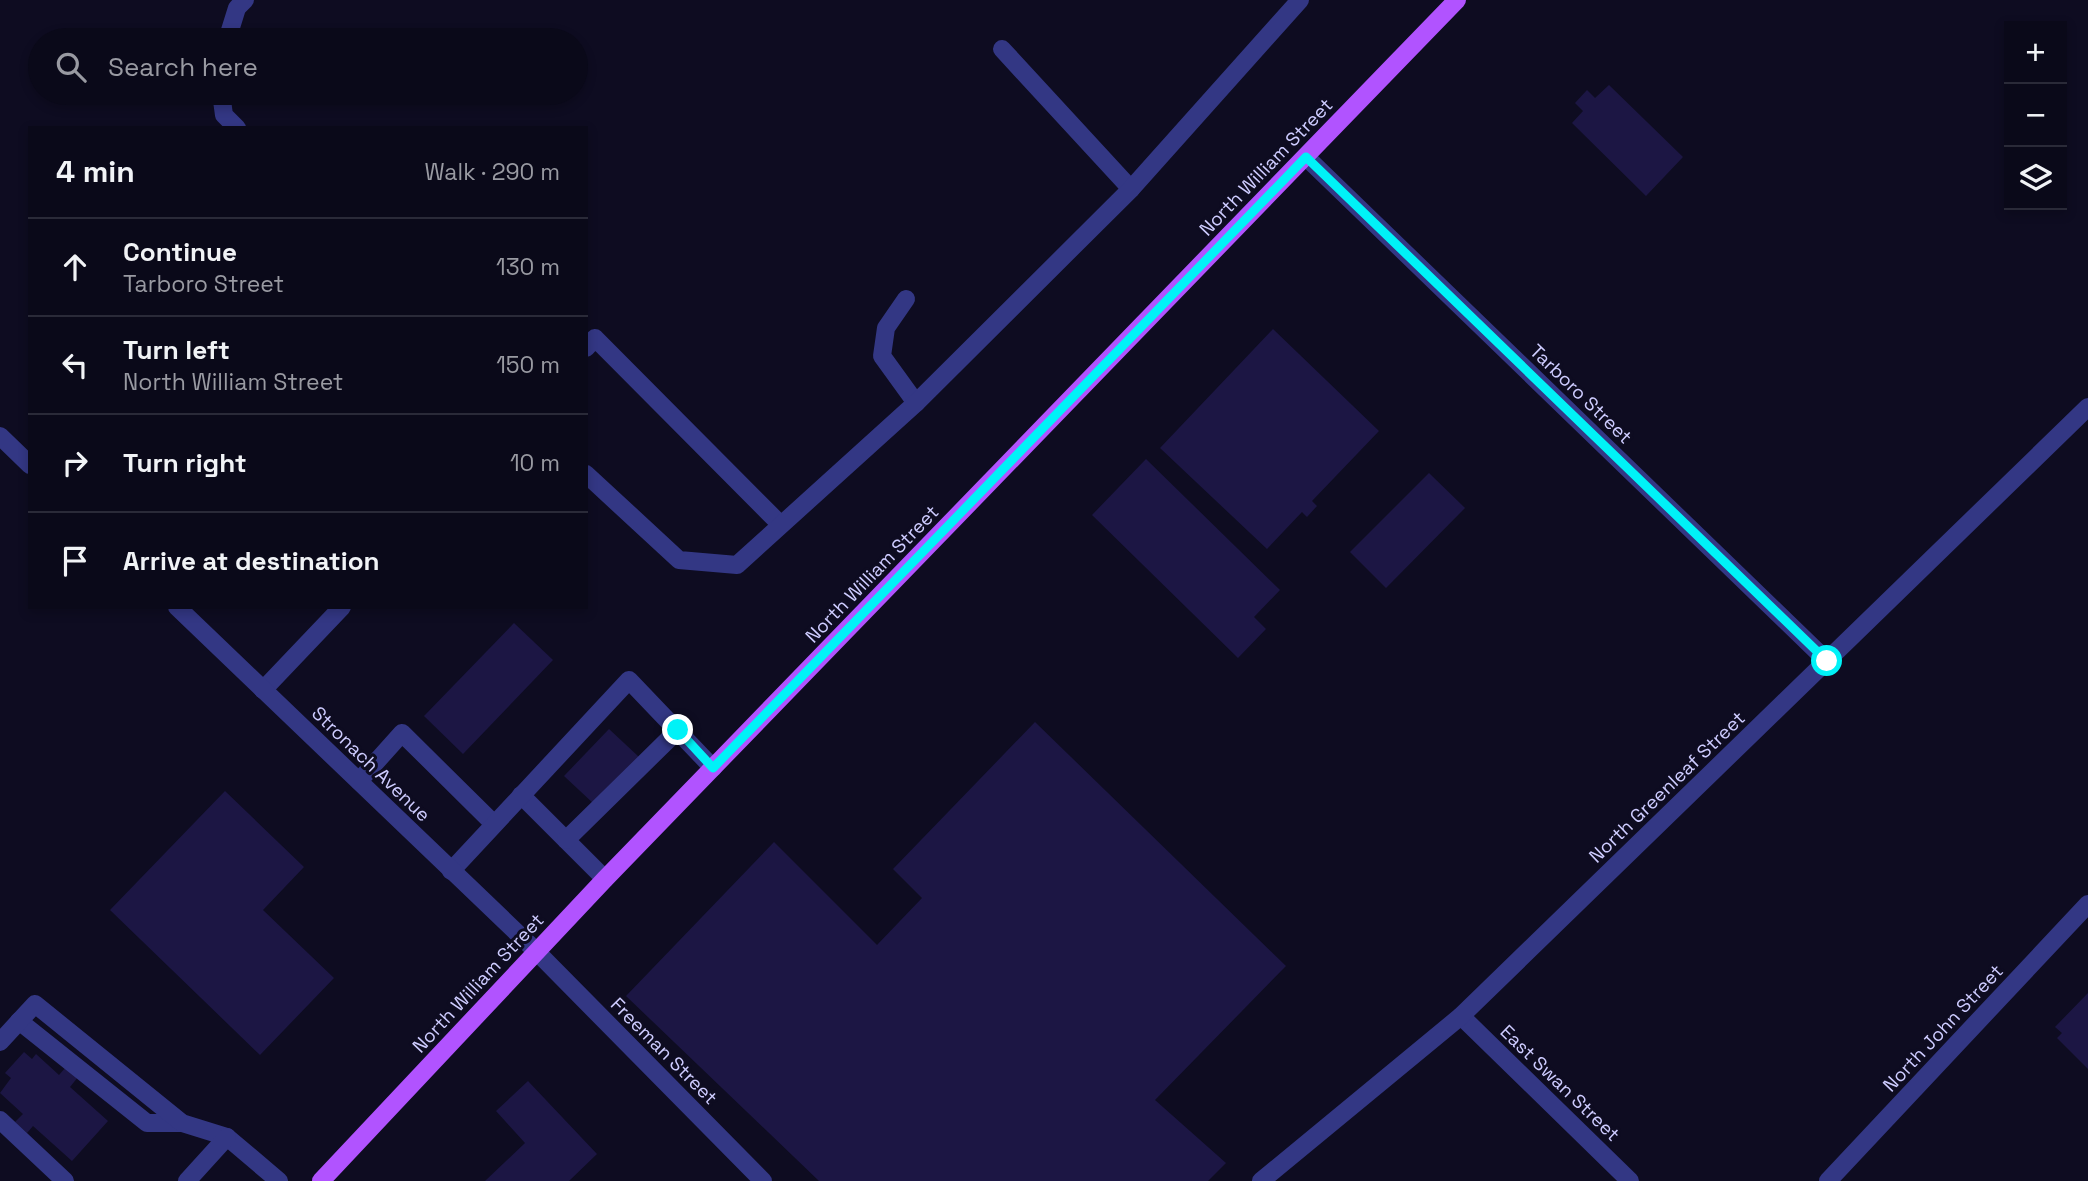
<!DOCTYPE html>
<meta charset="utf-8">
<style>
body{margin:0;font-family:"Space Grotesk",sans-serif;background:#131222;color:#f1f3f6}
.controls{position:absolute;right:21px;top:21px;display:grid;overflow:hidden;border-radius:0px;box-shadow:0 4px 10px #0003}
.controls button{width:63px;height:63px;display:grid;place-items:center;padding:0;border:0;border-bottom:2px solid #2a2a38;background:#0a0919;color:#f1f3f6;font:35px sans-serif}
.stop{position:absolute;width:21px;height:21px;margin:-16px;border:5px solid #00f2f7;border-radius:50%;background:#fff}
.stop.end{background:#00f2f7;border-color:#fff;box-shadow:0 2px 7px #0008}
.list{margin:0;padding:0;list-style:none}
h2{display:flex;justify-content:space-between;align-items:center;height:91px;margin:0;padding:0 28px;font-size:30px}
h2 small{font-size:23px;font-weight:400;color:#999aa2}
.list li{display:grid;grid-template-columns:46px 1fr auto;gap:21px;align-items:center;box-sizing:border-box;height:98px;padding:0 28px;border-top:2px solid #2a2a38}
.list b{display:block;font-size:26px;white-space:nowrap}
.list p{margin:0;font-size:23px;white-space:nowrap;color:#999aa2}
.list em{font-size:23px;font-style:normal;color:#999aa2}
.icon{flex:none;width:38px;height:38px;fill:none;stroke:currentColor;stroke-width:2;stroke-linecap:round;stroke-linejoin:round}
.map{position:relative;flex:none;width:2088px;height:1181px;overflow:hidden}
.search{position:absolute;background:#0a0919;box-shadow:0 4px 10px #0003;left:28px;top:28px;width:560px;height:77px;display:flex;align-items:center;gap:18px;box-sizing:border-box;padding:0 24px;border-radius:38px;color:#999aa2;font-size:26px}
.panel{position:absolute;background:#0a0919;box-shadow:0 4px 10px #0003;left:28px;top:126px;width:560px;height:483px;border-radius:0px}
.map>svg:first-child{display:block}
.building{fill:#1c1644}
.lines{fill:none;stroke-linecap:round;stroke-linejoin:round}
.lane{stroke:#333784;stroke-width:18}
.street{stroke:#333784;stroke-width:18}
.primary{stroke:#b153ff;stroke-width:18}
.route{stroke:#00f2f7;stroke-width:9}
.labels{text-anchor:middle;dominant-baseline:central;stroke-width:6;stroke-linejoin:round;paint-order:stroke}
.street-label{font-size:19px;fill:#ceccff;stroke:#0e0c21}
</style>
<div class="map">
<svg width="2088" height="1181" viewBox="0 0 2088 1181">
<rect width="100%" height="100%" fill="#0e0c21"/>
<g class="building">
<path d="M 1609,85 L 1683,157 L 1646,196 L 1572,123 L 1583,111 L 1575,103 L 1587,90 L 1595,98 Z"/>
<path d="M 1273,329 L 1379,431 L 1312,501 L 1317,506 L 1307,517 L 1302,512 L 1267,549 L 1160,448 Z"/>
<path d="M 1146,459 L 1280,590 L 1254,617 L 1266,629 L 1238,658 L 1092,515 Z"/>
<path d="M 1429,473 L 1465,508 L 1386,588 L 1350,552 Z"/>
<path d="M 514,623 L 553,660 L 463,754 L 424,716 Z"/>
<path d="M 1035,722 L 1286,966 L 1155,1100 L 1226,1163 L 1208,1181 L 819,1181 L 626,996 L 774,842 L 877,945 L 922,898 L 893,869 Z"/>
<path d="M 609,729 L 639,757 L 594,804 L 564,776 Z"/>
<path d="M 225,791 L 304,867 L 263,910 L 334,978 L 260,1055 L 110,910 Z"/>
<path d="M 2088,993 L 2088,1069 L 2057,1038 L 2062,1033 L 2055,1027 Z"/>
<path d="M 24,1052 L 32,1059 L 36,1054 L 59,1075 L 66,1067 L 78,1077 L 70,1087 L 108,1121 L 72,1161 L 33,1126 L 27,1133 L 15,1122 L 23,1114 L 0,1093 L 11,1078 L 5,1073 Z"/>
<path d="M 528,1081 L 597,1154 L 569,1181 L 485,1181 L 525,1143 L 496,1111 Z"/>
</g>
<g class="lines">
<g class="lane">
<path d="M 227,40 L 237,8 L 245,0"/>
<path d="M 1002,49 L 1131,189"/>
<path d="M 221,93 L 224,115 L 237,128"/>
<path d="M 906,299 L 886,328 L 882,356 L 916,403"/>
<path d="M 586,348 L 595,338 L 780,524"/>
<path d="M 586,474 L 679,560 L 737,565 L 916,403 L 1131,189 L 1300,0"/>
<path d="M 263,690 L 342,607"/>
<path d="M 359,781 L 402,733 L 494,824"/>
<path d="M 521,795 L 605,879"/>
<path d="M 566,840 L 678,730"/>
<path d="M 451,871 L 629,680 L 713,768"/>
<path d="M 19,1021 L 147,1123 L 182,1123"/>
<path d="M 0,1042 L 35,1004 L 182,1123 L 227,1137 L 279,1181"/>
<path d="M 0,1120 L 65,1181"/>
<path d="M 187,1181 L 227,1137"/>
</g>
<g class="street">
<path d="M 1306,157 L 1827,661"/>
<path d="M 0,436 L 30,465"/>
<path d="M 177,607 L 536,951 L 763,1181"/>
<path d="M 1461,1016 L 1630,1181"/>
<path d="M 1261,1181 L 1461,1016 L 2088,407"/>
<path d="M 1828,1181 L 2088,904"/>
</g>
<path class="primary" d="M 321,1181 L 605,879 L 1457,0"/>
</g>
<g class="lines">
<path class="route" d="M 678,730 L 713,768 L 1306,157 L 1827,661"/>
</g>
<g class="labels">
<g class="street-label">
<text transform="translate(1266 167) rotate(-46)">North William Street</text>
<text transform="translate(1581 394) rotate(44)">Tarboro Street</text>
<text transform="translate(872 574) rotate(-46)">North William Street</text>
<text transform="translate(371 764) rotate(44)">Stronach Avenue</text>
<text transform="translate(1667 787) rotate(-44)">North Greenleaf Street</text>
<text transform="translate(478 983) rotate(-47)">North William Street</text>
<text transform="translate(1943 1028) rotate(-47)">North John Street</text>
<text transform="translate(664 1051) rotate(45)">Freeman Street</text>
<text transform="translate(1560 1083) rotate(44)">East Swan Street</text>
</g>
</g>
</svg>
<div class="controls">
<button>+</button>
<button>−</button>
<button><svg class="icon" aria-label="layers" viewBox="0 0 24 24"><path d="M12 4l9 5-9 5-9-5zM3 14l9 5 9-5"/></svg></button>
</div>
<div class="stop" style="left:1827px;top:661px"></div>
<div class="stop end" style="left:678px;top:730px"></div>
<div class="search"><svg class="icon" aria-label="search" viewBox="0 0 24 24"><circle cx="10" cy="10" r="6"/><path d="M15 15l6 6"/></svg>Search here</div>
<section class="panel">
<h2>4 min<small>Walk · 290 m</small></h2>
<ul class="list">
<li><svg class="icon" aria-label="ahead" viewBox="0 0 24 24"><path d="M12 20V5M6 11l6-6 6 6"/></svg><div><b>Continue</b><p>Tarboro Street</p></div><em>130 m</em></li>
<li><svg class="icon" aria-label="left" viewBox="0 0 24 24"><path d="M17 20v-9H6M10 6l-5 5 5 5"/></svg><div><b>Turn left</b><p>North William Street</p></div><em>150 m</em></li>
<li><svg class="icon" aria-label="right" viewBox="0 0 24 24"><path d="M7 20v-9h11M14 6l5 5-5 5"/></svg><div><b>Turn right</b></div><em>10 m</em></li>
<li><svg class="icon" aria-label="arrive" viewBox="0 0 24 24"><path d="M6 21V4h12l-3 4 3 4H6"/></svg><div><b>Arrive at destination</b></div></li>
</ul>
</section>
</div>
